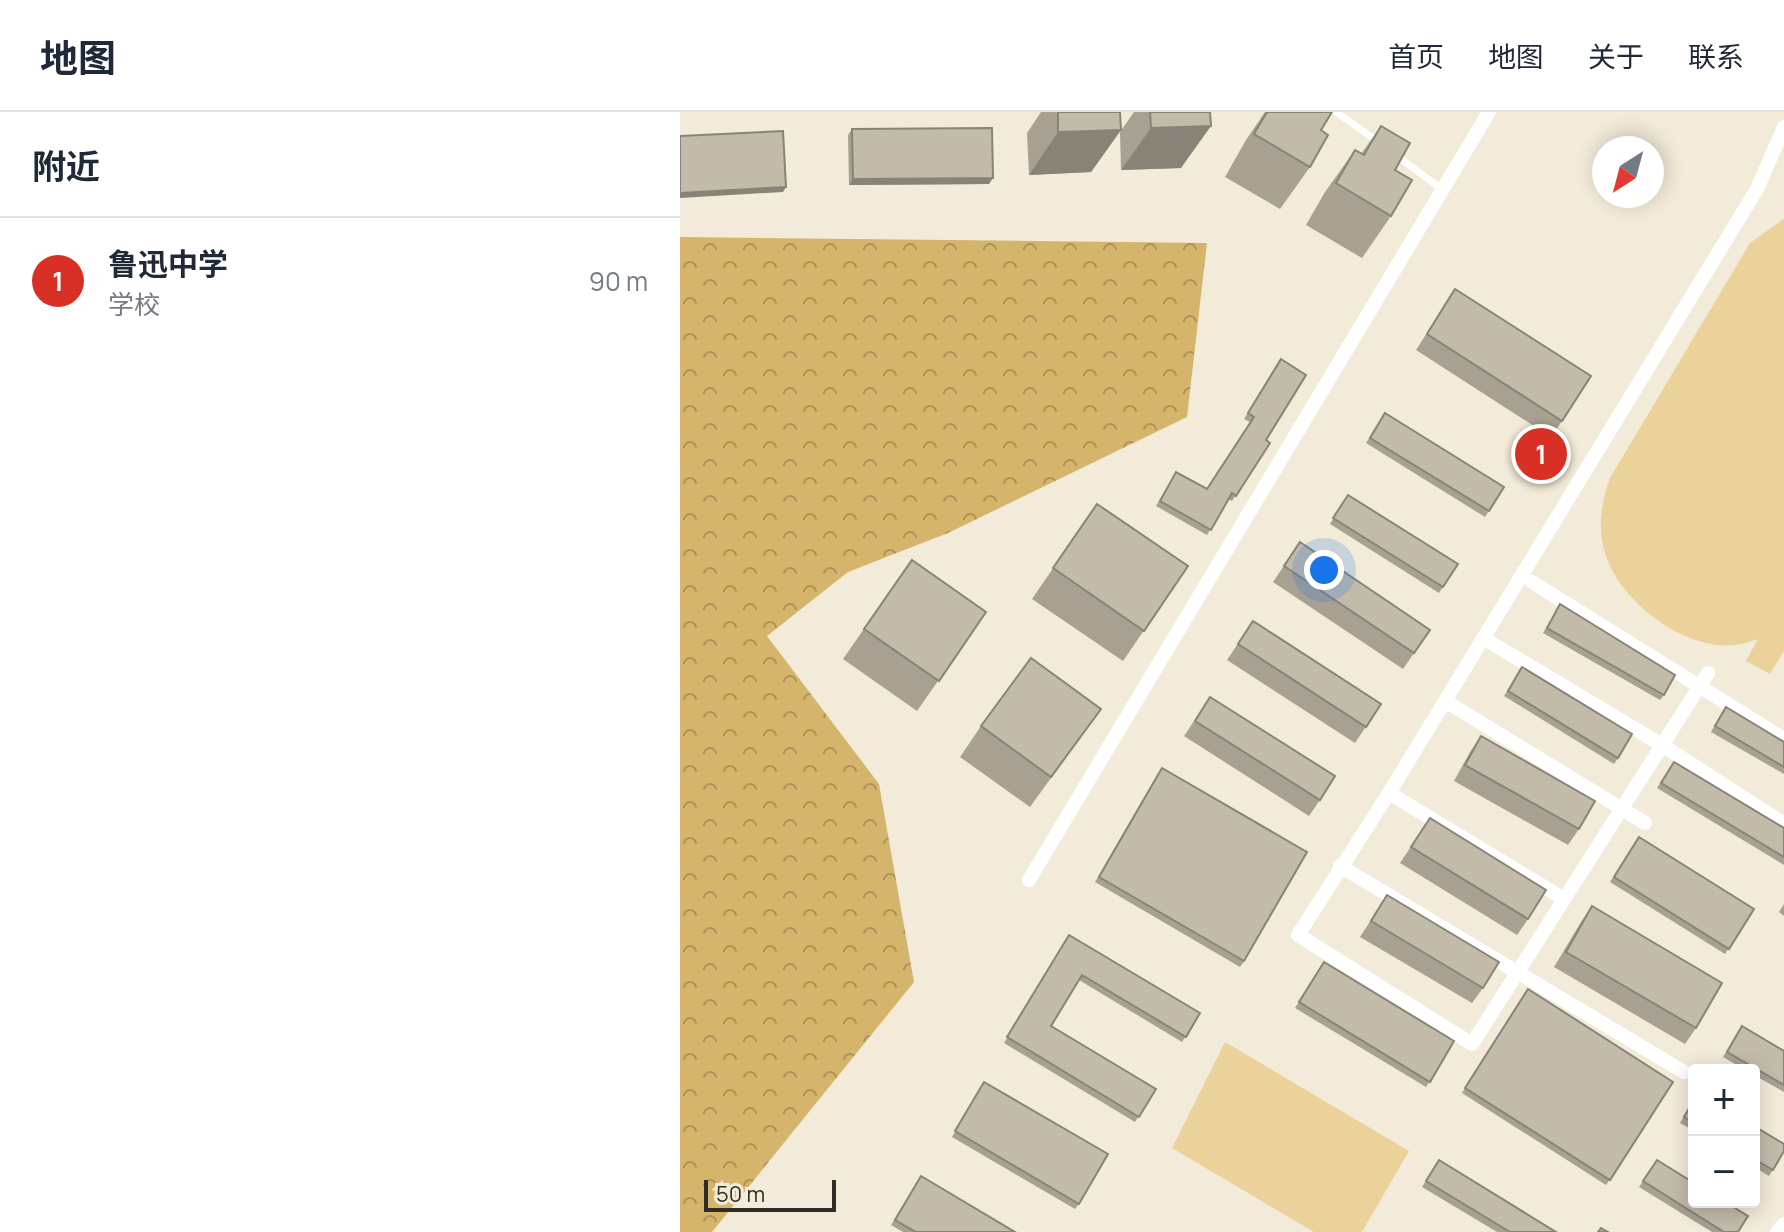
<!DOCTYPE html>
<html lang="zh">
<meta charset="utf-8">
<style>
body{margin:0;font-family:Manrope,"Noto Sans SC",sans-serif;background:#f6f6f7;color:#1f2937}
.controls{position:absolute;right:24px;bottom:24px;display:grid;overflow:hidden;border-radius:8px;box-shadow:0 4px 20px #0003}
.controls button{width:72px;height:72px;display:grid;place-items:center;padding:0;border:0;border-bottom:2px solid #e0e1e3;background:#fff;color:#1f2937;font:40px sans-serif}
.compass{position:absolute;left:912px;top:24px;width:72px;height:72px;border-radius:50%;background:#fff;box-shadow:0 4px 20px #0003;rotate:216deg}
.scale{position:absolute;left:24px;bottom:20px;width:132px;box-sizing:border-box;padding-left:8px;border:4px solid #2f2c25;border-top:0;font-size:22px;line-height:28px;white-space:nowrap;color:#2f2c25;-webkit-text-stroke:6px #f3ebd9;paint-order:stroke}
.you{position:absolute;left:644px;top:458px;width:28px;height:28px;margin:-20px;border:6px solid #fff;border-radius:50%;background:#1a73e8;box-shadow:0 0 0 12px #1a73e833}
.badge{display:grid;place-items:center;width:52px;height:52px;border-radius:50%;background:#d93025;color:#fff;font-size:26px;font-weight:700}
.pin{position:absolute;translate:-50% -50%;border:4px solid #fff;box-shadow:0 2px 8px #0006}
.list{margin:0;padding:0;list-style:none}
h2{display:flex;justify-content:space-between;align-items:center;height:104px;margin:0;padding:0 32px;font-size:34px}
h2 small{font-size:26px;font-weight:400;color:#747a83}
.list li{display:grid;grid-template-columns:52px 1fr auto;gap:24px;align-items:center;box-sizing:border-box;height:128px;padding:0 32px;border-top:2px solid #e0e1e3}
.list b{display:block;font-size:30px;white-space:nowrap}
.list p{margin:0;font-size:26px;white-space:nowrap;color:#747a83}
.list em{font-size:26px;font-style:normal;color:#747a83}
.map{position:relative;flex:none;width:1104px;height:1120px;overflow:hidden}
header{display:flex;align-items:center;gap:48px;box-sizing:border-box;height:112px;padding:0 40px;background:#fff;border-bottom:2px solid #e0e1e3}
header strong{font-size:38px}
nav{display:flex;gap:44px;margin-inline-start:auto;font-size:28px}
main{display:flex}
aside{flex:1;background:#fff}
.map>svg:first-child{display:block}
.forest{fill:url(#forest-crowns)}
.green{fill:#ead29a}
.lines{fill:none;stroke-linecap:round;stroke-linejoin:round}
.lane{stroke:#fff;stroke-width:7}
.street{stroke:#fff;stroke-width:14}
.wall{fill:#a8a192}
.shaded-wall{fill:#888377}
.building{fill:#c3bbaa;stroke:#888377;stroke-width:2}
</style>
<header>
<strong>地图</strong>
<nav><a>首页</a><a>地图</a><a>关于</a><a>联系</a></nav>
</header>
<main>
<aside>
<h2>附近<small></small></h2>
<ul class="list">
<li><span class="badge">1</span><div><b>鲁迅中学</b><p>学校</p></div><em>90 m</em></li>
</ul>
</aside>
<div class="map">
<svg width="1104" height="1120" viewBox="0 0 1104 1120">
<defs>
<pattern id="forest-crowns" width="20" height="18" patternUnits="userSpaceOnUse" patternTransform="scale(2)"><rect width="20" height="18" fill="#d5b56b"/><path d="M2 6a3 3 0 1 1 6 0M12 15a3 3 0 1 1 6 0" fill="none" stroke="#ad9358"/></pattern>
</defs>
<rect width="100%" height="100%" fill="#f3ebd9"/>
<path class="forest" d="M 0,125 L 527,131 L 507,305 L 268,421 L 168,460 L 87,524 L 199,672 L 234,870 L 32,1120 L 0,1120 Z"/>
<g class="green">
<path d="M 1104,107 L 1104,539 L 1090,562 L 1066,549 L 1078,527 C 1071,529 1063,532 1055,533 C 1005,539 941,490 926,444 C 917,418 921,391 930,366 L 1070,131 Z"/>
<path d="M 545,930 L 729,1039 L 682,1120 L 634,1120 L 492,1036 Z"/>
</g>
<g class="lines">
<g class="lane">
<path d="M 656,0 L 700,31"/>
<path d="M 713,41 L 763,78"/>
</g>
<g class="street">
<path d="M 852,470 L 1104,627"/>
<path d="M 803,526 L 982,633 L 1104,712"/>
<path d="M 1028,561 L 792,932 L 618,823 L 709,681 L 1077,77 L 1104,15"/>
<path d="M 765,589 L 965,711"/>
<path d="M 709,681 L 884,787"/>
<path d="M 660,754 L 1004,960"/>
<path d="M 349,768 L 809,0"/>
<path d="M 1097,1120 L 1104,1112"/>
</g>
</g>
<g class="wall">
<path d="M 361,0 L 440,0 L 441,18 L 411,60 L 349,63 L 347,21 Z"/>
<path d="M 454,0 L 530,0 L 501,56 L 441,58 L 440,20 Z"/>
<path d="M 585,0 L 652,0 L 641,18 L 630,55 L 600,97 L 545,65 L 566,28 Z"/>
<path d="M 701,14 L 715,58 L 711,104 L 682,146 L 626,113 L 645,80 L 675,38 L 681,42 Z"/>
<path d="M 172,17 L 309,72 L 169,73 L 168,23 Z"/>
<path d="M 775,177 L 882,309 L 871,325 L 736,238 Z"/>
<path d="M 601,247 L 586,328 L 590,331 L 552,389 L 548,387 L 527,423 L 476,394 L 496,360 L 527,377 L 570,310 L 564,307 Z"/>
<path d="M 705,301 L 824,375 L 805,405 L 686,331 Z"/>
<path d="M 668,383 L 778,452 L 759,481 L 650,412 Z"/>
<path d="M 417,392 L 508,454 L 443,549 L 352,487 Z"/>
<path d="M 620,430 L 750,518 L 723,557 L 593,470 Z"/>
<path d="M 232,448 L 306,500 L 237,599 L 163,547 Z"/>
<path d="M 880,492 L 984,583 L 980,588 L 863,521 Z"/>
<path d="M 573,509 L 701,592 L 675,631 L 547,548 Z"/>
<path d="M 842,555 L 938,646 L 934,652 L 824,584 Z"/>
<path d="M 530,585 L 640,688 L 629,704 L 504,624 Z"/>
<path d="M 421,597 L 350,695 L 280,645 L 301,614 Z"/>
<path d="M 1042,600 L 1104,630 L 1104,662 L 1031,620 Z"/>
<path d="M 801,624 L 899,717 L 888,733 L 774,669 L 790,640 Z"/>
<path d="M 994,650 L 1104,716 L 1104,753 L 977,676 Z"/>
<path d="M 478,661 L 564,849 L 560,855 L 415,770 Z"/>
<path d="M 750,706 L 848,807 L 837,823 L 720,751 Z"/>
<path d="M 959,725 L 1074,797 L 1045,842 L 930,770 Z"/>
<path d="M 707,783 L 803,876 L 792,891 L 680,825 Z"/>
<path d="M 1104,792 L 1104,804 L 1099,800 Z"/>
<path d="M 912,794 L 1016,916 L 1005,932 L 874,855 L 901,810 Z"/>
<path d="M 386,828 L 520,901 L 502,930 L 399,868 L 371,914 L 476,977 L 455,1010 L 324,931 Z"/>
<path d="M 644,850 L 774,929 L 746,975 L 615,896 Z"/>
<path d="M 848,877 L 993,970 L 926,1073 L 782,981 Z"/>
<path d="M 1058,920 L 1104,939 L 1104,980 L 1074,963 L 1074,958 L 1065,958 L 1043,945 Z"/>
<path d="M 301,975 L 399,1092 L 395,1097 L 272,1025 Z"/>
<path d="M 1014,987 L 1014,1019 L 1000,1011 Z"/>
<path d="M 1074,1014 L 1104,1039 L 1089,1064 L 1074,1055 Z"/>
<path d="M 759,1048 L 876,1120 L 817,1120 L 742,1075 Z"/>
<path d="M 977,1048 L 1058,1120 L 1032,1120 L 959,1075 Z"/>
<path d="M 238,1069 L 335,1120 L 223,1120 L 211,1113 Z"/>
</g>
<g class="shaded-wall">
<path d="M 531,14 L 501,56 L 441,58 L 471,16 Z"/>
<path d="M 441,18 L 411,60 L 349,63 L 378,20 Z"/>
<path d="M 313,66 L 309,72 L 169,73 L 173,67 Z"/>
<path d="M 106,75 L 103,80 L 0,86 L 0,81 Z"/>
</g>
<g class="building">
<path d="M 378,0 L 440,0 L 441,18 L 378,20 Z"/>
<path d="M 470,0 L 530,0 L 531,14 L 471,16 Z"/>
<path d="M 587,0 L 652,0 L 641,18 L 648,23 L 630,55 L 574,22 Z"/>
<path d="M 701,14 L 730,31 L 715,58 L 732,68 L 711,104 L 656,71 L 675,38 L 684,43 Z"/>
<path d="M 312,16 L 313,66 L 173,67 L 172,17 Z"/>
<path d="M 103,19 L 106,75 L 0,81 L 0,24 Z"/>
<path d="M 775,177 L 911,264 L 882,309 L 747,222 Z"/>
<path d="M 601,247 L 626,263 L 586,328 L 590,331 L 556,384 L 552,381 L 531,418 L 480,389 L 496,360 L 527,377 L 574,305 L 568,301 Z"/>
<path d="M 705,301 L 824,375 L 809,399 L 690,326 Z"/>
<path d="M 668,383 L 778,452 L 763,475 L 653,406 Z"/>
<path d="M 417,392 L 508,454 L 464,519 L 373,456 Z"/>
<path d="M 620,430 L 750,518 L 734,541 L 604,454 Z"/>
<path d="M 232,448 L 306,500 L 259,569 L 184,517 Z"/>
<path d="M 880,492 L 995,563 L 984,583 L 867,516 Z"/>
<path d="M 573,509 L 701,592 L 686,615 L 558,532 Z"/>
<path d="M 351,546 L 421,597 L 371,665 L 301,614 Z"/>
<path d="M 842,555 L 952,622 L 938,646 L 828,579 Z"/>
<path d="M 530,585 L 655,664 L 640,688 L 515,609 Z"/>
<path d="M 1046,595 L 1104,630 L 1104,655 L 1035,614 Z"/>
<path d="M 801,624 L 915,689 L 899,717 L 785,653 Z"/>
<path d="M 994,650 L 1104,716 L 1104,745 L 981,671 Z"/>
<path d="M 482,656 L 627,740 L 564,849 L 419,765 Z"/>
<path d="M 750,706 L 866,778 L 848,807 L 731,735 Z"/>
<path d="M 959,725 L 1074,797 L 1049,837 L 934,765 Z"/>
<path d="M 707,783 L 819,850 L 803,876 L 691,809 Z"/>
<path d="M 912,794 L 1042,871 L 1016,916 L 886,840 Z"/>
<path d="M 389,823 L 520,901 L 506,925 L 402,863 L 371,914 L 476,977 L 459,1005 L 327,925 Z"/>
<path d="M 644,850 L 774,929 L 750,970 L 619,890 Z"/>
<path d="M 848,877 L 993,970 L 930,1068 L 785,976 Z"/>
<path d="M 1062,914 L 1104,939 L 1104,973 L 1047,940 Z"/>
<path d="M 304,970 L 428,1042 L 399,1092 L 275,1019 Z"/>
<path d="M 1014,988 L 1014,1011 L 1004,1005 Z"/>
<path d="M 1074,1014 L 1104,1032 L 1104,1039 L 1093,1058 L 1074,1047 Z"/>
<path d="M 759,1048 L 876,1120 L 830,1120 L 746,1069 Z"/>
<path d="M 977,1048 L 1014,1071 L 1014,1090 L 1045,1090 L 1068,1104 L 1058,1120 L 1044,1120 L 963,1069 Z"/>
<path d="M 241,1064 L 335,1120 L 236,1120 L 215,1108 Z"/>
<path d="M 921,1116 L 928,1120 L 918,1120 Z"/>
</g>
</svg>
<div class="controls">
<button>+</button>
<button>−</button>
</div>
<svg class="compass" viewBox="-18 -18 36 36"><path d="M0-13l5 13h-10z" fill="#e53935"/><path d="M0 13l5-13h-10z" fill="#747a83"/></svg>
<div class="scale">50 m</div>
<div class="you"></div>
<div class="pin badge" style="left:861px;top:342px">1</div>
</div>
</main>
